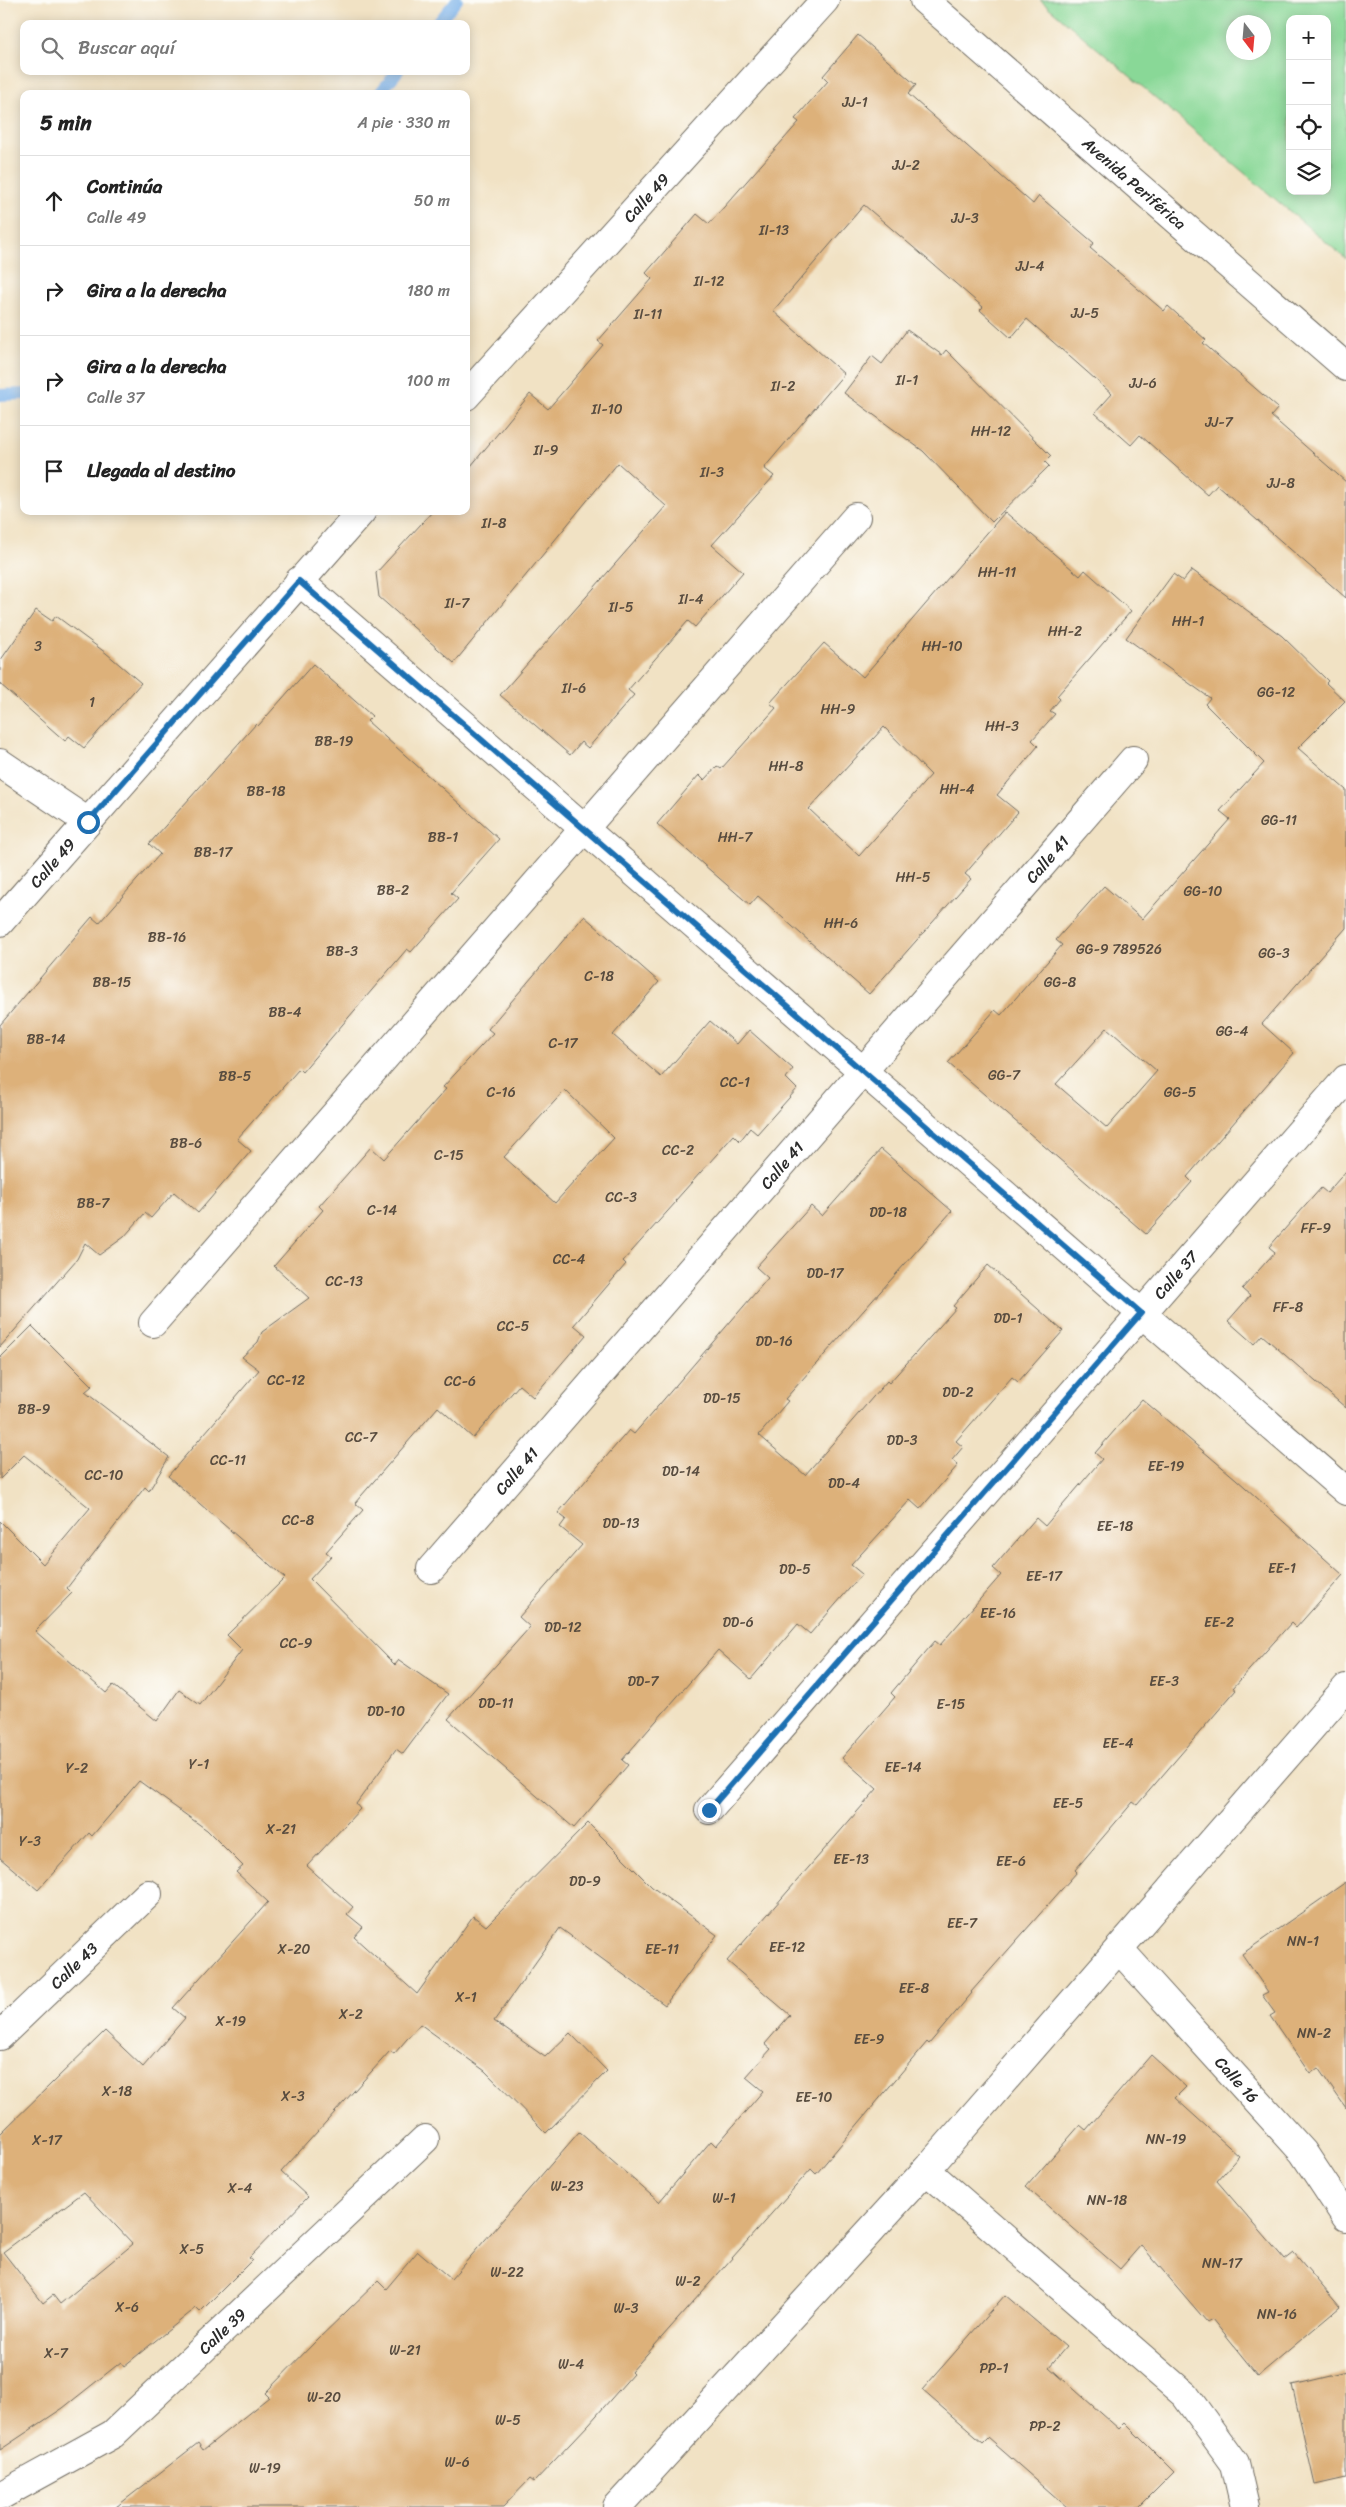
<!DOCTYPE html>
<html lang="es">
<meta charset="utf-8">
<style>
body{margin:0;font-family:Sriracha,sans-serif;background:#f2f2f2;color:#222}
.controls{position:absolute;right:15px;top:15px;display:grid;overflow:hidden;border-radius:10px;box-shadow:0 2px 12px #0003}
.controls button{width:45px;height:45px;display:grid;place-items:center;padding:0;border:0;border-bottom:1px solid #e0e0e0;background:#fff;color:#222;font:25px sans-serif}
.compass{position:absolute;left:1226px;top:15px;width:45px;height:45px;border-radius:50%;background:#fff;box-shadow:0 2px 12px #0003;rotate:164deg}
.stop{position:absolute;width:15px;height:15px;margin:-11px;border:4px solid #1f6fb2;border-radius:50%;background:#fff}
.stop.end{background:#1f6fb2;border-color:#fff;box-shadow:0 1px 5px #0008}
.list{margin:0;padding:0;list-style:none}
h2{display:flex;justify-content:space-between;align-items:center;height:65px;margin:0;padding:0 20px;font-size:21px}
h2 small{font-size:16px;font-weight:400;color:#767676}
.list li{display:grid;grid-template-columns:32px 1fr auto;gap:15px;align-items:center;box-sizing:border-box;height:90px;padding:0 20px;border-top:1px solid #e0e0e0}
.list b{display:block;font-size:19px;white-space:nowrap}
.list p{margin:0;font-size:16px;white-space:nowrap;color:#767676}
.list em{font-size:16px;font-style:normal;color:#767676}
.icon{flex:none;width:28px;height:28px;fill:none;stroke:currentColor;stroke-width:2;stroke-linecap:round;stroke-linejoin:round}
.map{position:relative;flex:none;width:1346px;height:2507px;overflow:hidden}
.search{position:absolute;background:#fff;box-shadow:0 2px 12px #0003;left:20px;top:20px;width:450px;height:55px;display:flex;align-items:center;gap:12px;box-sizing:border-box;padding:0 18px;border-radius:10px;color:#767676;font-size:19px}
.panel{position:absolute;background:#fff;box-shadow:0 2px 12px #0003;left:20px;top:90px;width:450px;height:425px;border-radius:10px}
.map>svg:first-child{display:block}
.green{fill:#89d897;stroke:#5a8261;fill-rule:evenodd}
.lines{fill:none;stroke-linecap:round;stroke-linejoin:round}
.stream{stroke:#7bb2ea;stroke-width:12}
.building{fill:#ddb17a;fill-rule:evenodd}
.minor-casing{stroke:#706b61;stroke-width:30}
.minor{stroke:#fff;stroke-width:28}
.route{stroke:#1f6fb2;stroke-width:6}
.labels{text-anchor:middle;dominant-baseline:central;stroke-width:4;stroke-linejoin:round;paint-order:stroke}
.number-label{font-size:14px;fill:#584c3f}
.street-label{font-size:16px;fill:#2b2b2b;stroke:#fdfcf7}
</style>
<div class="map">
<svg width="1346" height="2507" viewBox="0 0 1346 2507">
<rect width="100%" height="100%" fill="#fdfcf7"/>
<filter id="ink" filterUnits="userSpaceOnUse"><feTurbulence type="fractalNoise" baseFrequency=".02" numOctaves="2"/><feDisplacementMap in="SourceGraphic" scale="10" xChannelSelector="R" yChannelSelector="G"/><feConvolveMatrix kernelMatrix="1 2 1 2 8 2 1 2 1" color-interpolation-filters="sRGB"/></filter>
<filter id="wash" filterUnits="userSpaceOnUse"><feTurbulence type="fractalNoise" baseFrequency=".0096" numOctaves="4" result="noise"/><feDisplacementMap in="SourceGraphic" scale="20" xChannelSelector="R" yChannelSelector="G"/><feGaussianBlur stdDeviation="1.12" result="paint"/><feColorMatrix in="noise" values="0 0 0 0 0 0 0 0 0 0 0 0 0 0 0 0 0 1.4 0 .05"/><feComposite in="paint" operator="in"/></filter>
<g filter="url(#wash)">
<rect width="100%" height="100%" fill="#f1e2c4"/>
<path class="green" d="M 1040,0 L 1346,0 L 1346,259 ZM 1290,19 L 1327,19 L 1327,191 L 1290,191 ZM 1234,22 L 1264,22 L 1264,52 L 1234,52 Z"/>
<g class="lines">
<g class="stream">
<path d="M 437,24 L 457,0"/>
<path d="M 379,94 L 398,71"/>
<path d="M 0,395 L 24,394"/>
</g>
</g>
<g id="blocks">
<g class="building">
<path d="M 858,35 L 916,85 L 908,94 L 1033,204 L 1039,196 L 1094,243 L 1090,248 L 1164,311 L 1168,306 L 1206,340 L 1203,343 L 1278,408 L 1271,416 L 1346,482 L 1346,598 L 1217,485 L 1208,495 L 1140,435 L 1131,445 L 1095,413 L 1112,394 L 1027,319 L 1011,338 L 980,310 L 983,307 L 864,205 L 773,311 L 844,374 L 764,468 L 774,476 L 712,545 L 743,572 L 695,627 L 688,621 L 628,690 L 634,695 L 588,748 L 581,742 L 570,755 L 500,695 L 666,506 L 618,463 L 454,663 L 379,597 L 376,573 L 433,511 L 466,511 L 466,472 L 504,426 L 530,394 L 548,409 L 603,345 L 598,341 L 652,279 L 646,273 L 697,214 L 709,224 L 799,122 L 795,119 L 828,81 L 823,76 Z"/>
<path d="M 907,330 L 942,355 L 946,350 L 1051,456 L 1045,462 L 1049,466 L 992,522 L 923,451 L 844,393 L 872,356 L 882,364 Z"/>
<path d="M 1005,512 L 1080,576 L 1085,570 L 1131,611 L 1057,696 L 1060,699 L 1050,711 L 1055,714 L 1032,740 L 1038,746 L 997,795 L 1018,812 L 965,874 L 971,879 L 869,994 L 758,896 L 750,905 L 657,824 L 699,775 L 704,780 L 717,766 L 721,769 L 776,708 L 770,703 L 824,643 L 863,677 ZM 884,727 L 931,775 L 859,856 L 809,809 Z"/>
<path d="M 1192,570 L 1282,636 L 1328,681 L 1326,683 L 1345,701 L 1298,748 L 1346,790 L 1346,928 L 1262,1024 L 1294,1053 L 1187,1177 L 1192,1182 L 1146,1234 L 948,1063 L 995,1010 L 1001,1015 L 1062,945 L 1056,940 L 1104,886 L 1142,919 L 1230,819 L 1220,811 L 1264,763 L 1205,704 L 1210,698 L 1126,638 L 1173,574 L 1183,581 ZM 1107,1028 L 1157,1071 L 1107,1128 L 1056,1084 Z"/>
<path d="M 36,610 L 52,621 L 56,616 L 106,653 L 141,683 L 84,748 L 69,736 L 65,741 L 0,684 L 0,661 Z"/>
<path d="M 313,664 L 372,716 L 367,721 L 499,839 L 451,893 L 458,899 L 411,952 L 407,949 L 302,1072 L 299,1069 L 237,1139 L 251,1151 L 198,1213 L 174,1192 L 151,1218 L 145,1213 L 124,1237 L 99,1255 L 85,1243 L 77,1259 L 0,1347 L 0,1025 L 92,917 L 99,923 L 160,854 L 149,844 L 256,724 L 258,726 Z"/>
<path d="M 584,916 L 659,982 L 613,1035 L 661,1077 L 710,1021 L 737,1044 L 749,1030 L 793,1069 L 786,1078 L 797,1089 L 757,1134 L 750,1128 L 740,1141 L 734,1135 L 675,1201 L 676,1202 L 623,1261 L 626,1264 L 574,1325 L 586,1335 L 533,1397 L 519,1385 L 473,1438 L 438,1407 L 355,1503 L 363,1510 L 326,1552 L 331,1556 L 310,1579 L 395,1665 L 399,1660 L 448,1694 L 403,1754 L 396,1749 L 356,1804 L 360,1809 L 307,1866 L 353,1907 L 347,1914 L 363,1927 L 354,1937 L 417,1994 L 473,1916 L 486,1926 L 588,1823 L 652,1887 L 717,1935 L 665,2005 L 560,1928 L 494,2021 L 545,2057 L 570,2033 L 607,2071 L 546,2133 L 485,2071 L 420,2024 L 394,2054 L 390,2051 L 281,2172 L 308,2197 L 249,2258 L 252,2260 L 200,2312 L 196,2308 L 124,2366 L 121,2362 L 63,2408 L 0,2450 L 0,2134 L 105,2031 L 143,2067 L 185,2018 L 173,2008 L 268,1902 L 236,1872 L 243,1866 L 207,1830 L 139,1781 L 92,1836 L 89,1833 L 38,1890 L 0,1858 L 0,1521 L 43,1564 L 90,1508 L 24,1455 L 0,1479 L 0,1358 L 32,1326 L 92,1386 L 85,1392 L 169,1457 L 149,1491 L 145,1487 L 67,1588 L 72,1593 L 35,1631 L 106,1693 L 113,1685 L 157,1721 L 179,1690 L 200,1705 L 242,1650 L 227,1635 L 285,1578 L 168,1476 L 259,1370 L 242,1357 L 258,1342 L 262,1332 L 309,1298 L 274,1266 L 323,1210 L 319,1206 L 371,1147 L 384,1159 L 446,1089 L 443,1087 L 493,1033 L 488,1029 ZM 565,1090 L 614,1138 L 555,1203 L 504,1157 ZM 84,2192 L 133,2244 L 60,2304 L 53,2295 L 43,2303 L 3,2252 Z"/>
<path d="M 881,1149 L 952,1211 L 785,1399 L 788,1401 L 759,1435 L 805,1475 L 887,1381 L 889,1383 L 956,1308 L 953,1306 L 988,1265 L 1063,1331 L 1018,1382 L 1012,1377 L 956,1441 L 963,1447 L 952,1460 L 958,1465 L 920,1509 L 910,1500 L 851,1565 L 862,1574 L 810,1634 L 798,1624 L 751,1679 L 718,1650 L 622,1760 L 628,1765 L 574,1828 L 448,1719 L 530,1627 L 519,1617 L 582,1545 L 560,1527 L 566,1519 L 558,1513 L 629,1430 L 634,1434 L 768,1278 L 756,1267 L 811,1206 L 822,1216 Z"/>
<path d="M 1346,1171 L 1346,1408 L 1262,1335 L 1254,1344 L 1228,1321 L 1250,1296 L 1242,1289 L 1275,1252 L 1269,1247 L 1321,1188 L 1327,1193 Z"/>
<path d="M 1142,1399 L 1236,1479 L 1343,1575 L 1296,1628 L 1291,1623 L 1233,1688 L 1236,1690 L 1137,1805 L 1133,1802 L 1075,1870 L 1077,1872 L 971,1992 L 972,1993 L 929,2044 L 927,2042 L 816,2174 L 811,2169 L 631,2372 L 633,2374 L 589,2424 L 534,2482 L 530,2479 L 503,2507 L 116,2507 L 198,2443 L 203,2450 L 269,2397 L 265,2393 L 316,2341 L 378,2281 L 386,2289 L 418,2251 L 451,2279 L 579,2132 L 659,2202 L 711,2141 L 716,2146 L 763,2091 L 746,2077 L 771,2049 L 765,2044 L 790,2015 L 727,1961 L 877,1789 L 842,1758 L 895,1697 L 891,1693 L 935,1641 L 940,1645 L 1001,1575 L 993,1568 L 1036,1518 L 1045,1526 L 1102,1459 L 1095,1453 Z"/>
<path d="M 1346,1882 L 1346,2108 L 1318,2068 L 1310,2074 L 1270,2016 L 1275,2013 L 1262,1995 L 1268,1992 L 1242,1954 Z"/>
<path d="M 1151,2055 L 1186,2087 L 1175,2098 L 1239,2156 L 1217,2181 L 1285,2260 L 1294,2253 L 1340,2307 L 1258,2376 L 1212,2319 L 1207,2322 L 1141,2245 L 1120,2269 L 1026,2187 L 1080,2125 L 1086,2130 Z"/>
<path d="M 1005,2295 L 1066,2347 L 1049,2367 L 1119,2429 L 1125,2423 L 1174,2472 L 1139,2507 L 1067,2507 L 988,2438 L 983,2443 L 922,2390 Z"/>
<path d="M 1346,2372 L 1346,2478 L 1315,2485 L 1292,2385 Z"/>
</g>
</g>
</g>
<g filter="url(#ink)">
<use href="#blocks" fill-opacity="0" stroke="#706b61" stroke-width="1"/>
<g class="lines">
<g class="minor-casing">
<g id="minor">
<path id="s1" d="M 924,0 L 1346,367"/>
<path id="s2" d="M 466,396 L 825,0"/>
<path d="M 299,581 L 1346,1491"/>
<path d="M 0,763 L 88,822"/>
<path id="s3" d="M 0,922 L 362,511"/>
<path d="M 153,1323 L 856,517"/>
<path id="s4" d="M 431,1569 L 1133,760"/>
<path id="s5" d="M 709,1810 L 1346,1079"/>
<path id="s6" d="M 1119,1949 L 1303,2152 L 1346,2217"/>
<path id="s7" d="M 0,2036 L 148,1894"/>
<path d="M 926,2170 L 1185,2395 L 1235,2464 L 1245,2507"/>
<path id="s8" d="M 0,2496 L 113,2434 L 425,2139"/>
<path d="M 617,2507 L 926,2170 L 1346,1688"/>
</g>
</g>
<use href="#minor" class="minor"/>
</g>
</g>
<g class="lines" filter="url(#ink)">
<path class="route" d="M 88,822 L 299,581 L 1141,1313 L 709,1810"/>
</g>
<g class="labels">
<g class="number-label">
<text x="855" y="102">JJ-1</text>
<text x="906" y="165">JJ-2</text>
<text x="965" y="218">JJ-3</text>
<text x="774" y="230">II-13</text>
<text x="1030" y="266">JJ-4</text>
<text x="709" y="281">II-12</text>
<text x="1085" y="313">JJ-5</text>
<text x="648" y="314">II-11</text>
<text x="907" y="380">II-1</text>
<text x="1143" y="383">JJ-6</text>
<text x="783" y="386">II-2</text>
<text x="607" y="409">II-10</text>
<text x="1219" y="422">JJ-7</text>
<text x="991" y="431">HH-12</text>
<text x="546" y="450">II-9</text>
<text x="712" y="472">II-3</text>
<text x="1281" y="483">JJ-8</text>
<text x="494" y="523">II-8</text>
<text x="997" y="572">HH-11</text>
<text x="691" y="599">II-4</text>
<text x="457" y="603">II-7</text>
<text x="621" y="607">II-5</text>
<text x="1188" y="621">HH-1</text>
<text x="1065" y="631">HH-2</text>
<text x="38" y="646">3</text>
<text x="942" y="646">HH-10</text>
<text x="574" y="688">II-6</text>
<text x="1276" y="692">GG-12</text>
<text x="92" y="702">1</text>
<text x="838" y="709">HH-9</text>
<text x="1002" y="726">HH-3</text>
<text x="334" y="741">BB-19</text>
<text x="786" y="766">HH-8</text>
<text x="957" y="789">HH-4</text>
<text x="266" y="791">BB-18</text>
<text x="1279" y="820">GG-11</text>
<text x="443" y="837">BB-1</text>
<text x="735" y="837">HH-7</text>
<text x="213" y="852">BB-17</text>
<text x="913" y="877">HH-5</text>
<text x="393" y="890">BB-2</text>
<text x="1203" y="891">GG-10</text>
<text x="841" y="923">HH-6</text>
<text x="167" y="937">BB-16</text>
<text x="1119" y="949">GG-9 789526</text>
<text x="342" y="951">BB-3</text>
<text x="1274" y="953">GG-3</text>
<text x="599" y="976">C-18</text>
<text x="112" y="982">BB-15</text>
<text x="1060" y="982">GG-8</text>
<text x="285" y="1012">BB-4</text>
<text x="1232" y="1031">GG-4</text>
<text x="46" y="1039">BB-14</text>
<text x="563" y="1043">C-17</text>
<text x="1004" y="1075">GG-7</text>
<text x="235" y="1076">BB-5</text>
<text x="735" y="1082">CC-1</text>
<text x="501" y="1092">C-16</text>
<text x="1180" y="1092">GG-5</text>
<text x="186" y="1143">BB-6</text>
<text x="678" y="1150">CC-2</text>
<text x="449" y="1155">C-15</text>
<text x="621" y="1197">CC-3</text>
<text x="93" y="1203">BB-7</text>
<text x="382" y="1210">C-14</text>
<text x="888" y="1212">DD-18</text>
<text x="1316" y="1228">FF-9</text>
<text x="569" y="1259">CC-4</text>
<text x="825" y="1273">DD-17</text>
<text x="344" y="1281">CC-13</text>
<text x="1288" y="1307">FF-8</text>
<text x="1008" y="1318">DD-1</text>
<text x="513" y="1326">CC-5</text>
<text x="774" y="1341">DD-16</text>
<text x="286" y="1380">CC-12</text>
<text x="460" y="1381">CC-6</text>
<text x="958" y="1392">DD-2</text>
<text x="722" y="1398">DD-15</text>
<text x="34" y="1409">BB-9</text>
<text x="361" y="1437">CC-7</text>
<text x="902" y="1440">DD-3</text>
<text x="228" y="1460">CC-11</text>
<text x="1166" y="1466">EE-19</text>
<text x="681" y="1471">DD-14</text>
<text x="104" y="1475">CC-10</text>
<text x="844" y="1483">DD-4</text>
<text x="298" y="1520">CC-8</text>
<text x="621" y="1523">DD-13</text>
<text x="1115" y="1526">EE-18</text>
<text x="1282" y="1568">EE-1</text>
<text x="795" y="1569">DD-5</text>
<text x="1044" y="1576">EE-17</text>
<text x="998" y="1613">EE-16</text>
<text x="738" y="1622">DD-6</text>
<text x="1219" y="1622">EE-2</text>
<text x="563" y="1627">DD-12</text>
<text x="296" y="1643">CC-9</text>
<text x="643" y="1681">DD-7</text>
<text x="1164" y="1681">EE-3</text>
<text x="496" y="1703">DD-11</text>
<text x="951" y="1704">E-15</text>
<text x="386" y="1711">DD-10</text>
<text x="1118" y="1743">EE-4</text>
<text x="199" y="1764">Y-1</text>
<text x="903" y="1767">EE-14</text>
<text x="77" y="1768">Y-2</text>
<text x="1068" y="1803">EE-5</text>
<text x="281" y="1829">X-21</text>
<text x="30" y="1841">Y-3</text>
<text x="851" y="1859">EE-13</text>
<text x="1011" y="1861">EE-6</text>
<text x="585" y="1881">DD-9</text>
<text x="962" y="1923">EE-7</text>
<text x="1303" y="1941">NN-1</text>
<text x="787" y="1947">EE-12</text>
<text x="294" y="1949">X-20</text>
<text x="662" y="1949">EE-11</text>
<text x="914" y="1988">EE-8</text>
<text x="466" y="1997">X-1</text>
<text x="351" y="2014">X-2</text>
<text x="231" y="2021">X-19</text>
<text x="1314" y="2033">NN-2</text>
<text x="869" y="2039">EE-9</text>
<text x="117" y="2091">X-18</text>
<text x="293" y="2096">X-3</text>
<text x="814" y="2097">EE-10</text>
<text x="1166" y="2139">NN-19</text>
<text x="47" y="2140">X-17</text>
<text x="567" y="2186">W-23</text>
<text x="240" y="2188">X-4</text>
<text x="724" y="2198">W-1</text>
<text x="1107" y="2200">NN-18</text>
<text x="192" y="2249">X-5</text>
<text x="1222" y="2263">NN-17</text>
<text x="507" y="2272">W-22</text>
<text x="688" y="2281">W-2</text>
<text x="127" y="2307">X-6</text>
<text x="626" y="2308">W-3</text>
<text x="1277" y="2314">NN-16</text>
<text x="405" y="2350">W-21</text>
<text x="56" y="2353">X-7</text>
<text x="571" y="2364">W-4</text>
<text x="994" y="2368">PP-1</text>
<text x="324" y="2397">W-20</text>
<text x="508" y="2420">W-5</text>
<text x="1045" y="2426">PP-2</text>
<text x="457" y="2462">W-6</text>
<text x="265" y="2468">W-19</text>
</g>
<g class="street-label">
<text stroke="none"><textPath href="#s1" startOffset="279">Avenida Periférica</textPath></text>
<text stroke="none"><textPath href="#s2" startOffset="268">Calle 49</textPath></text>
<text stroke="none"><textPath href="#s4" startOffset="940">Calle 41</textPath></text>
<text stroke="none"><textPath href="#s3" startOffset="79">Calle 49</textPath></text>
<text stroke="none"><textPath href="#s4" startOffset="535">Calle 41</textPath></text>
<text stroke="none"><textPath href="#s5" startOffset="710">Calle 37</textPath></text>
<text stroke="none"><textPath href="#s4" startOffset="130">Calle 41</textPath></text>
<text stroke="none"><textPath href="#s7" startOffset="102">Calle 43</textPath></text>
<text stroke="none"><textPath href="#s6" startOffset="176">Calle 16</textPath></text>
<text stroke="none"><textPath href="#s8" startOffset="279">Calle 39</textPath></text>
</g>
</g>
</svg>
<div class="controls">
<button>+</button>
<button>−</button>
<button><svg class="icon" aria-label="locate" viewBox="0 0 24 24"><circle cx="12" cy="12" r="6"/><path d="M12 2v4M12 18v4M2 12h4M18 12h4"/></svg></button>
<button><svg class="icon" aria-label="layers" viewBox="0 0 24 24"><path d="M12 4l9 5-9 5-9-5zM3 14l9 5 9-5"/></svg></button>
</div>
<svg class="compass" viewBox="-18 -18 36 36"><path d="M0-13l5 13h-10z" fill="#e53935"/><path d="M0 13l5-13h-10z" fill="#767676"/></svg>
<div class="stop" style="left:88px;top:822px"></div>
<div class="stop end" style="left:709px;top:1810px"></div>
<div class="search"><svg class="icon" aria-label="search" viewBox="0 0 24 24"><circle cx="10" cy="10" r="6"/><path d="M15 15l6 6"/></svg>Buscar aquí</div>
<section class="panel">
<h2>5 min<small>A pie · 330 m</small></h2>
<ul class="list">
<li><svg class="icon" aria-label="ahead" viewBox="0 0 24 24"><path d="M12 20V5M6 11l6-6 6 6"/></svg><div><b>Continúa</b><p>Calle 49</p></div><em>50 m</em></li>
<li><svg class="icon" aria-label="right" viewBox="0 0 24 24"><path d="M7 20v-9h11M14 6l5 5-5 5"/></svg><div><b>Gira a la derecha</b></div><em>180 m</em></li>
<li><svg class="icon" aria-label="right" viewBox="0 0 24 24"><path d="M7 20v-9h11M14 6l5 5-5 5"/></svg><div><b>Gira a la derecha</b><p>Calle 37</p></div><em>100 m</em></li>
<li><svg class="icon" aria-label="arrive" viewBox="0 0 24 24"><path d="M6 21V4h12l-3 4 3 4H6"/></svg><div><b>Llegada al destino</b></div></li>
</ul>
</section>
</div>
